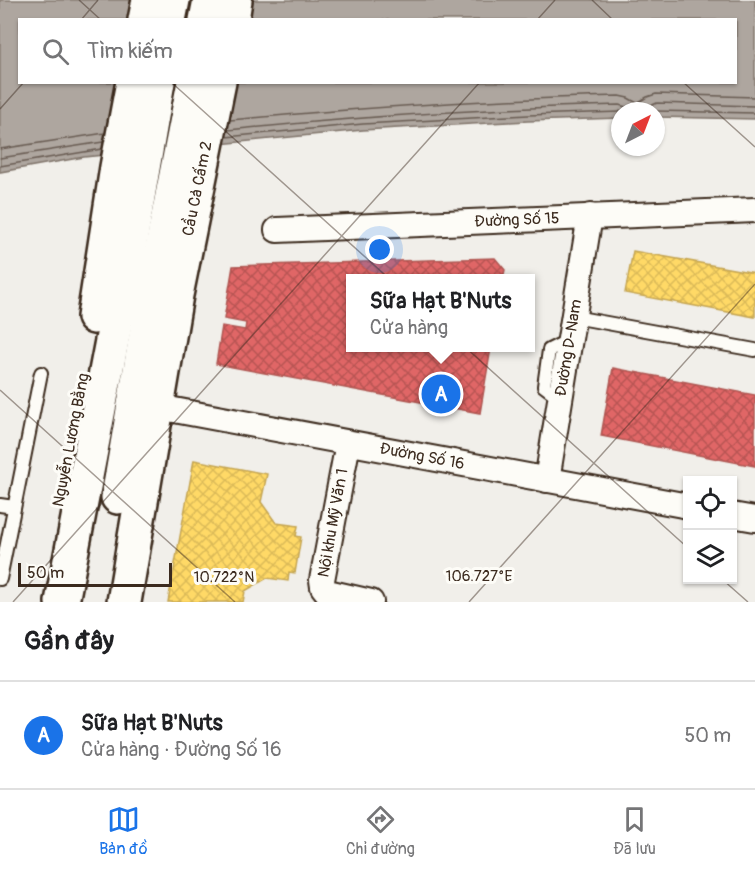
<!DOCTYPE html>
<html lang="vi">
<meta charset="utf-8">
<style>
body{margin:0;font-family:Pangolin,sans-serif;background:#f2f2f2;color:#202124}
.controls{position:absolute;right:18px;bottom:18px;display:grid;overflow:hidden;border-radius:0px;box-shadow:0 2px 4px #0004}
.controls button{width:54px;height:54px;display:grid;place-items:center;padding:0;border:0;border-bottom:2px solid #e0e0e0;background:#fff;color:#202124;font:30px sans-serif}
.compass{position:absolute;left:611px;top:102px;width:54px;height:54px;border-radius:50%;background:#fff;box-shadow:0 2px 4px #0004;rotate:42deg}
.scale{position:absolute;left:18px;bottom:15px;width:154px;box-sizing:border-box;padding-left:6px;border:3px solid #3b2a1e;border-top:0;font-size:16px;line-height:21px;white-space:nowrap;color:#3b2a1e;-webkit-text-stroke:4px #fdfcf7;paint-order:stroke}
.you{position:absolute;left:380px;top:250px;width:21px;height:21px;margin:-15px;border:4px solid #fff;border-radius:50%;background:#1a73e8;box-shadow:0 0 0 9px #1a73e833}
.badge{display:grid;place-items:center;width:39px;height:39px;border-radius:50%;background:#1a73e8;color:#fff;font-size:20px;font-weight:700}
.pin{position:absolute;translate:-50% -50%;border:3px solid #fff;box-shadow:0 2px 6px #0006}
.popup{position:absolute;left:346px;top:274px;width:189px;height:78px;box-sizing:border-box;display:grid;place-content:center;border-radius:0px;background:#fff;filter:drop-shadow(0 2px 4px #0005);font-size:20px;white-space:nowrap;color:#757577}
.popup b{font-size:22px;color:#202124}
.popup::after{content:'';position:absolute;left:50%;top:100%;margin-left:-12px;border:12px solid transparent;border-top-color:#fff}
.list{margin:0;padding:0;list-style:none}
h2{display:flex;justify-content:space-between;align-items:center;height:78px;margin:0;padding:0 24px;font-size:26px}
h2 small{font-size:20px;font-weight:400;color:#757577}
.list li{display:grid;grid-template-columns:39px 1fr auto;gap:18px;align-items:center;box-sizing:border-box;height:108px;padding:0 24px;border-top:2px solid #e0e0e0}
.list b{display:block;font-size:22px;white-space:nowrap}
.list p{margin:0;font-size:20px;white-space:nowrap;color:#757577}
.list em{font-size:20px;font-style:normal;color:#757577}
.icon{flex:none;width:33px;height:33px;fill:none;stroke:currentColor;stroke-width:2;stroke-linecap:round;stroke-linejoin:round}
.map{position:relative;flex:none;width:755px;height:602px;overflow:hidden}
.search{position:absolute;background:#fff;box-shadow:0 2px 4px #0004;left:18px;right:18px;top:18px;height:66px;display:flex;align-items:center;gap:15px;box-sizing:border-box;padding:0 21px;border-radius:0px;color:#757577;font-size:22px}
.sheet{height:186px;background:#fff}
nav{display:flex;justify-content:space-around;align-items:center;box-sizing:border-box;height:84px;border-top:2px solid #e0e0e0;background:#fff;font-size:16px;color:#757577}
nav a{display:grid;justify-items:center;gap:3px}
nav .on{color:#1a73e8}
.map>svg:first-child{display:block}
.water{fill:#aea69f;stroke:#80746b;stroke-width:1.5;fill-rule:evenodd}
.homes{fill:url(#homes-cross-hatch);stroke:#c4a450;stroke-width:1.5}
.shops{fill:url(#shops-cross-hatch);stroke:#ae5450;stroke-width:1.5}
.lines{fill:none;stroke-linecap:round;stroke-linejoin:round}
.shore{stroke:#695c52;stroke-width:1.5}
.lane-casing{stroke:#3b2a1e;stroke-width:16}
.street-casing{stroke:#3b2a1e;stroke-width:28}
.secondary-casing{stroke:#3b2a1e;stroke-width:38}
.lane{stroke:#fdfcf7;stroke-width:12}
.street{stroke:#fdfcf7;stroke-width:24}
.secondary{stroke:#fdfcf7;stroke-width:33}
.ticks{fill:none;stroke:#3b2a1e;stroke-width:1.5;stroke-opacity:0.45}
.labels{text-anchor:middle;dominant-baseline:central;stroke-width:6;stroke-linejoin:round;paint-order:stroke}
.street-label{font-size:16px;fill:#3b2a1e;stroke:#fdfcf7}
.ticks-label{font-size:15px;text-anchor:middle;fill:#3b2a1e;stroke:#fdfcf7;stroke-width:6;stroke-linejoin:round;paint-order:stroke}
</style>
<div class="map">
<svg width="755" height="602" viewBox="0 0 755 602">
<defs>
<pattern id="homes-cross-hatch" width="8" height="8" patternUnits="userSpaceOnUse" patternTransform="scale(1.5)"><rect width="8" height="8" fill="#ffd966"/><path d="M0 0l8 8M0 8l8-8" fill="none" stroke="#dbba58"/></pattern>
<pattern id="shops-cross-hatch" width="8" height="8" patternUnits="userSpaceOnUse" patternTransform="scale(1.5)"><rect width="8" height="8" fill="#e06666"/><path d="M0 0l8 8M0 8l8-8" fill="none" stroke="#b75453"/></pattern>
</defs>
<rect width="100%" height="100%" fill="#f1efea"/>
<filter id="ink" filterUnits="userSpaceOnUse"><feTurbulence type="fractalNoise" baseFrequency=".0167" numOctaves="2"/><feDisplacementMap in="SourceGraphic" scale="12" xChannelSelector="R" yChannelSelector="G"/><feConvolveMatrix kernelMatrix="1 2 1 2 8 2 1 2 1" color-interpolation-filters="sRGB"/></filter>
<g filter="url(#ink)">
<path class="water" d="M 0,0 L 755,0 L 755,119 L 656,117 L 656,111 L 620,111 L 620,118 L 528,121 L 363,130 L 84,157 L 0,172 ZM 20,20 L 736,20 L 736,82 L 20,82 Z"/>
<g class="homes">
<path d="M 633,251 L 755,273 L 755,317 L 625,293 Z"/>
<path d="M 194,460 L 267,474 L 261,502 L 276,523 L 298,526 L 296,536 L 301,537 L 295,573 L 289,572 L 288,581 L 267,578 L 245,591 L 243,602 L 168,602 Z"/>
</g>
<g class="shops">
<path d="M 495,258 L 505,270 L 503,278 L 351,278 L 351,348 L 491,348 L 480,413 L 216,364 L 222,326 L 245,330 L 246,323 L 224,319 L 233,266 Z"/>
<path d="M 613,368 L 755,395 L 755,466 L 601,436 Z"/>
</g>
<g class="lines">
<g class="shore">
<path d="M 644,111 L 650,106 L 657,103 L 755,106"/>
<path d="M 656,111 L 755,113"/>
<path d="M 230,120 C 359,108 489,99 619,96 L 628,98 L 637,103 L 647,97 L 656,94 L 755,97"/>
<path d="M 228,130 C 358,117 488,108 619,105 L 626,107 L 631,111"/>
<path d="M 226,137 L 363,124 L 528,115 L 620,112"/>
<path d="M 0,149 L 105,133"/>
<path d="M 0,158 L 103,142"/>
<path d="M 0,166 L 102,149"/>
</g>
<g class="lane-casing">
<g id="lane">
<path d="M 574,317 L 755,350"/>
<path d="M 561,399 L 544,386 L 549,350 L 569,340"/>
<path d="M 0,505 L 14,507"/>
<path d="M 0,579 L 41,373"/>
</g>
</g>
<g class="street-casing">
<g id="street">
<path id="s1" d="M 277,230 L 755,210"/>
<path id="s2" d="M 142,404 L 688,506"/>
<path d="M 348,443 L 322,580 L 323,587 L 327,592 L 371,602"/>
<path id="s3" d="M 547,480 L 590,216"/>
<path d="M 732,515 L 755,519"/>
</g>
</g>
<g class="secondary-casing">
<g id="secondary">
<path d="M 145,20 L 149,0"/>
<path d="M 169,20 L 173,0"/>
<path d="M 206,20 L 210,0"/>
<path d="M 232,20 L 235,0"/>
<path d="M 94,317 L 117,167 L 133,82"/>
<path d="M 118,497 L 154,289 L 194,82"/>
<path d="M 62,602 L 123,283 L 158,82"/>
<path id="s4" d="M 124,602 L 176,295 L 219,82"/>
</g>
</g>
<use href="#lane" class="lane"/>
<use href="#street" class="street"/>
<use href="#secondary" class="secondary"/>
</g>
</g>
<path class="ticks" d="M 79,0 L 101,20M 592,0 L 613,20M 81,20 L 98,0M 537,20 L 555,0M 171,82 L 688,548M 683,82 L 755,147M 0,109 L 24,82M 0,390 L 235,602M 723,580 L 748,602M 13,602 L 480,82M 469,602 L 755,284"/>
<g class="labels">
<g class="street-label">
<text stroke="none"><textPath href="#s4" startOffset="420">Cầu Cả Cấm 2</textPath></text>
<text stroke="none"><textPath href="#s1" startOffset="240">Đường Số 15</textPath></text>
<text stroke="none"><textPath href="#s3" startOffset="134">Đường D-Nam</textPath></text>
<text transform="translate(71 440) rotate(-79)">Nguyễn Lương Bằng</text>
<text stroke="none"><textPath href="#s2" startOffset="285">Đường Số 16</textPath></text>
<text transform="translate(333 523) rotate(-80)">Nội khu Mỹ Văn 1</text>
</g>
</g>
<g class="ticks-label">
<text x="479" y="581">106.727°E</text>
<text x="224" y="582">10.722°N</text>
</g>
</svg>
<div class="controls">
<button><svg class="icon" aria-label="locate" viewBox="0 0 24 24"><circle cx="12" cy="12" r="6"/><path d="M12 2v4M12 18v4M2 12h4M18 12h4"/></svg></button>
<button><svg class="icon" aria-label="layers" viewBox="0 0 24 24"><path d="M12 4l9 5-9 5-9-5zM3 14l9 5 9-5"/></svg></button>
</div>
<svg class="compass" viewBox="-18 -18 36 36"><path d="M0-13l5 13h-10z" fill="#e53935"/><path d="M0 13l5-13h-10z" fill="#757577"/></svg>
<div class="scale">50 m</div>
<div class="you"></div>
<div class="pin badge" style="left:441px;top:394px">A</div>
<div class="popup"><b>Sữa Hạt B'Nuts</b>Cửa hàng</div>
<div class="search"><svg class="icon" aria-label="search" viewBox="0 0 24 24"><circle cx="10" cy="10" r="6"/><path d="M15 15l6 6"/></svg>Tìm kiếm</div>
</div>
<section class="sheet">
<h2>Gần đây<small></small></h2>
<ul class="list">
<li><span class="badge">A</span><div><b>Sữa Hạt B'Nuts</b><p>Cửa hàng · Đường Số 16</p></div><em>50 m</em></li>
</ul>
</section>
<nav>
<a class="on"><svg class="icon" aria-label="map" viewBox="0 0 24 24"><path d="M3 6l6-2 6 2 6-2v14l-6 2-6-2-6 2zM9 4v14M15 6v14"/></svg>Bản đồ</a>
<a><svg class="icon" aria-label="directions" viewBox="0 0 24 24"><path d="M12 3l9 9-9 9-9-9zM9 14v-3h6M13 9l2 2-2 2"/></svg>Chỉ đường</a>
<a><svg class="icon" aria-label="saved" viewBox="0 0 24 24"><path d="M7 4h10v16l-5-4-5 4z"/></svg>Đã lưu</a>
</nav>
